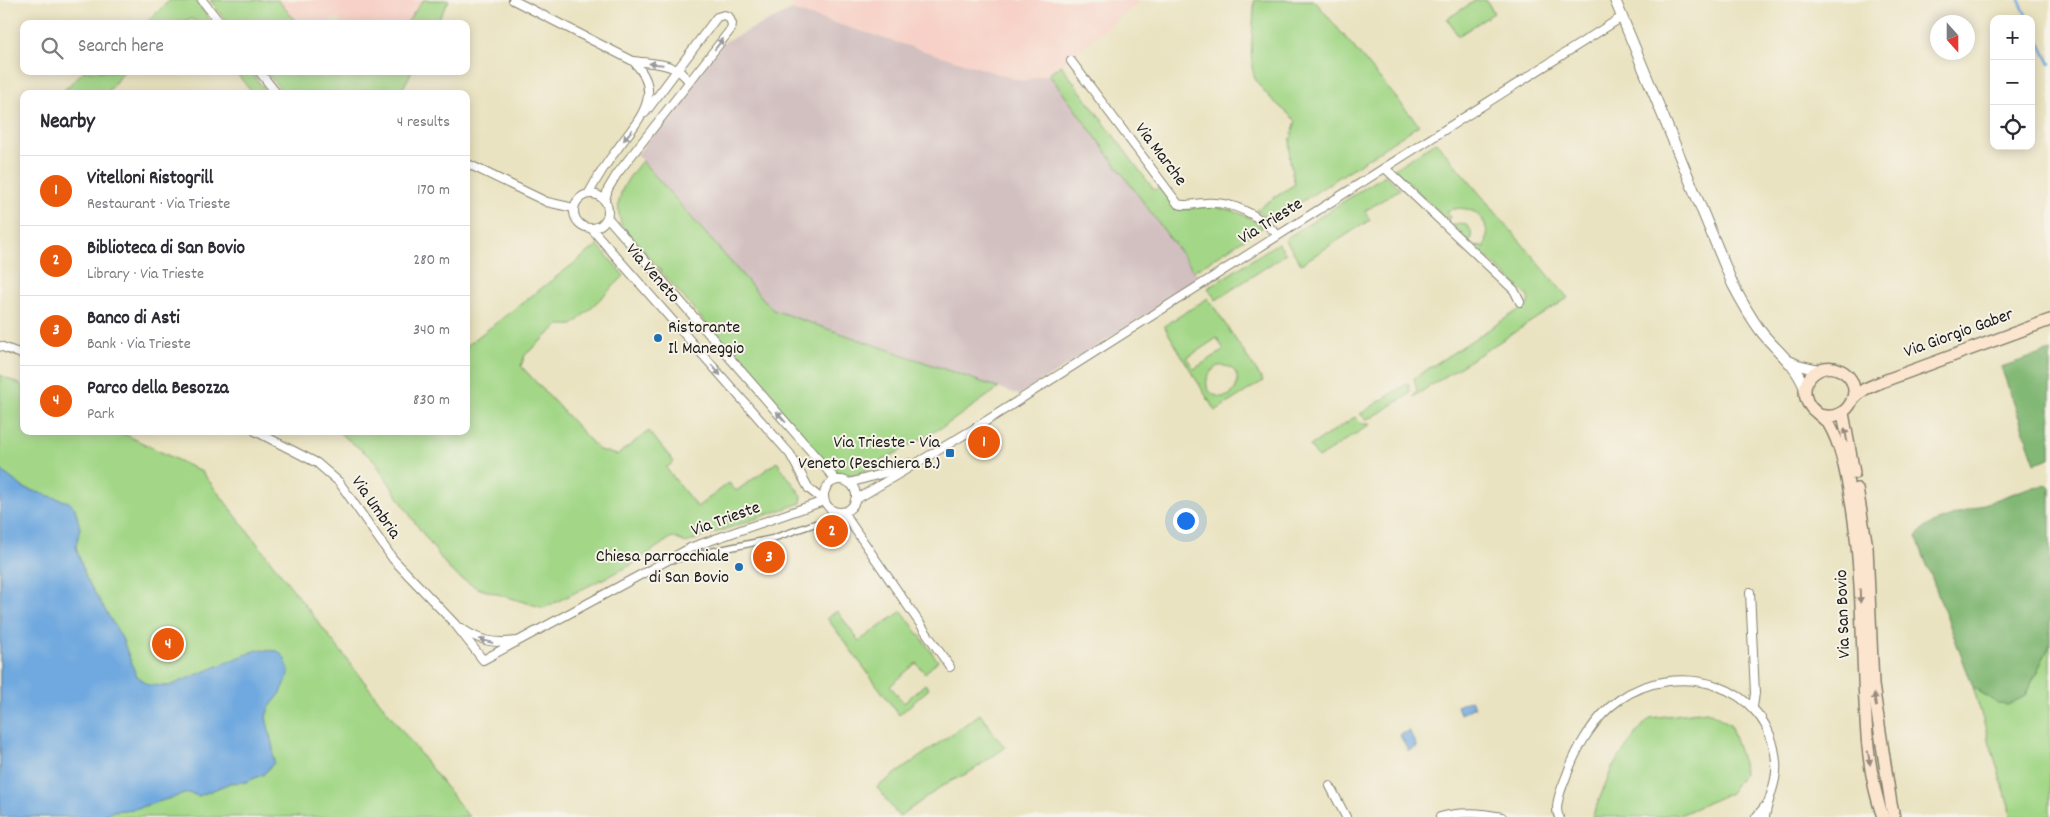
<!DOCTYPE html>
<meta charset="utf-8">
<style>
body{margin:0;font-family:Dekko,sans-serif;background:#f2f2f3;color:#2b2b33}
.controls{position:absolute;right:15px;top:15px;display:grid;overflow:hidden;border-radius:10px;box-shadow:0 2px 12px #0003}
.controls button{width:45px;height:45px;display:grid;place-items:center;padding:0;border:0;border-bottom:1px solid #e1e1e2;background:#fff;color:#2b2b33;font:25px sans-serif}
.compass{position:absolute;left:1930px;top:15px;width:45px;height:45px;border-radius:50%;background:#fff;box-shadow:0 2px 12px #0003;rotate:159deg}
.you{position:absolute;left:1185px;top:520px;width:18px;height:18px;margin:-12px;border:4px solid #fff;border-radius:50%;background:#1a73e8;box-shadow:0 0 0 8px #1a73e833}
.badge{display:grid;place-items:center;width:32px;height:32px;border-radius:50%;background:#ea580c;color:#fff;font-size:16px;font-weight:700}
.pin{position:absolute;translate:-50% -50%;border:2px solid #fff;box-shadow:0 1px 5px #0006}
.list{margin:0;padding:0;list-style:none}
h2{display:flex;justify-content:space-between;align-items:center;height:65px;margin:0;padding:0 20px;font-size:21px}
h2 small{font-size:16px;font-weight:400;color:#7c7c81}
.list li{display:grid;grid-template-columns:32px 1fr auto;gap:15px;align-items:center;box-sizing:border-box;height:70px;padding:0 20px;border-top:1px solid #e1e1e2}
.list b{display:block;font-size:19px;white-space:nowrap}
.list p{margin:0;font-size:16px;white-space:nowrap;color:#7c7c81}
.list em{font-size:16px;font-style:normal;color:#7c7c81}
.icon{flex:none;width:28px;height:28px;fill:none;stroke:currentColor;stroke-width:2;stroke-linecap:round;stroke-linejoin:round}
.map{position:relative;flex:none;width:2050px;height:817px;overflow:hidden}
.search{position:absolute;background:#fff;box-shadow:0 2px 12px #0003;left:20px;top:20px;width:450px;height:55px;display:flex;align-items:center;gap:12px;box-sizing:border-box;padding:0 18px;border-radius:10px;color:#7c7c81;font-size:19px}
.panel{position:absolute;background:#fff;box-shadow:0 2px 12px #0003;left:20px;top:90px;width:450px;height:345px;border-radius:10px}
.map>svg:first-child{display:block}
.built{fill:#f7d1c7}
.industrial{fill:#d2bfc0}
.green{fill:#a3d787;stroke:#607a52;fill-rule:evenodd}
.forest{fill:#82b874;stroke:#4f6a48}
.water{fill:#6fa9df;stroke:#46627e}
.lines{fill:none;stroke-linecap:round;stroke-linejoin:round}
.stream{stroke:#6fa9df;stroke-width:2.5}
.pedestrian-casing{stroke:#83806e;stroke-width:8}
.minor-casing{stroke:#83806e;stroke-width:10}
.tertiary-casing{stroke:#83806e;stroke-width:12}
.secondary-casing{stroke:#83806e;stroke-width:14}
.pedestrian{stroke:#fff;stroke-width:5.5}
.minor{stroke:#fff;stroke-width:8}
.tertiary{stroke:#fff;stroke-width:10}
.secondary{stroke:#fce5cf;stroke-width:11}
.oneway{fill:#999}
.oneway2{fill:#978b7e}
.poi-dot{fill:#1f6fb2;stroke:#f7f3e8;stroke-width:2}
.labels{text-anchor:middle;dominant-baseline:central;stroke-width:4;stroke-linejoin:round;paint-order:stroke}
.street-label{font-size:18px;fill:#1c1c1c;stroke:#f7f3e8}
.poi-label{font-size:18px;fill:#1c1c1c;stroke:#f7f3e8;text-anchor:end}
</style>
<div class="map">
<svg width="2050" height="817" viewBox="0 0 2050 817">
<rect width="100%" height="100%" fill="#f7f3e8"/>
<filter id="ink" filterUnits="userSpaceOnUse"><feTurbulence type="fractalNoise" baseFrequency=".02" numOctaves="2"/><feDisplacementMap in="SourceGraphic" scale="10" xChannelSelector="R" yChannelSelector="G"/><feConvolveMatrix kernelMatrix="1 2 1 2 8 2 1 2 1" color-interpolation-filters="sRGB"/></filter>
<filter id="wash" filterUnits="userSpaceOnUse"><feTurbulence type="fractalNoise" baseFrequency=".0096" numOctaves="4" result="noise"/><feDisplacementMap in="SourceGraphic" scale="20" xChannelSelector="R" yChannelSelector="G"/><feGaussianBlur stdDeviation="1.12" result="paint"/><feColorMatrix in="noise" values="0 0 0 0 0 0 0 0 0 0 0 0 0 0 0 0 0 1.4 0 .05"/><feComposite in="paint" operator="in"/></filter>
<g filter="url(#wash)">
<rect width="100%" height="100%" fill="#eae3c1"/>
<g class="built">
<path d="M 278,0 L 423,0 L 406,24 L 343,24 L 337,17 L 328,24 L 298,24 Z"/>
<path d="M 793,0 L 1142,0 L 1049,74 L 1022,81 L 792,10 Z"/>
</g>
<path class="industrial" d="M 792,10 L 1022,81 L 1049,74 L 1201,280 L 1020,395 L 773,310 L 637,155 L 724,42 Z"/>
<g class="green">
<path d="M 170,0 L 195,0 L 213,24 L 197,24 L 193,19 L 173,24 L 145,24 Z"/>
<path d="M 210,0 L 278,0 L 298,24 L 228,24 Z"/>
<path d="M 423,0 L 449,0 L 436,24 L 406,24 Z"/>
<path d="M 1254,0 L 1314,0 L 1419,125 L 1272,221 L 1256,210 L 1295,184 C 1288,158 1287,147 1296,121 C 1283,108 1263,95 1255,78 C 1247,60 1255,21 1254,0 Z"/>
<path d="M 1476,0 L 1486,0 L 1494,13 L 1458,36 L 1447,19 Z"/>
<path d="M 1061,65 L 1154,190 L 1160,188 L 1176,208 C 1185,211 1192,208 1200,207 C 1224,205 1244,213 1263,227 L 1194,271 L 1049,74 Z"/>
<path d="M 84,71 L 124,71 L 106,94 L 60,94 Z"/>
<path d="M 235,71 L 250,71 L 268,94 L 253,94 Z"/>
<path d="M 266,71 L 412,71 L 400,94 L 284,94 Z"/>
<path d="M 1436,142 L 1568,298 L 1413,397 L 1417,391 L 1414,378 L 1517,311 L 1525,309 L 1529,301 L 1527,295 L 1477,248 L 1477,245 L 1485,247 C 1494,221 1472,201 1447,211 L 1450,218 L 1446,219 L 1394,169 Z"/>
<path d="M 642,161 L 773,310 L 999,388 L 946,425 L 864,471 L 855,475 L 834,472 L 622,226 C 612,199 625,181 642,161 Z"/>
<path d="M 1385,175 L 1400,189 L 1365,211 L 1370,220 L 1301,264 L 1285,239 Z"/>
<path d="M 1460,223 C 1470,224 1474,233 1470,242 L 1453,225 Z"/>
<path d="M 1278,243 L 1286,254 L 1216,300 L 1208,288 Z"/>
<path d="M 598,245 L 624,276 L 573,325 L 559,325 L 525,355 L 521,366 L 599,450 L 617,455 L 649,431 L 674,462 L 666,468 L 697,507 L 729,483 L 736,491 L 777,462 L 802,496 L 801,503 L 686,543 L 672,537 L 631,565 L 544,608 L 477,588 L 459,577 L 449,569 L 416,524 L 373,459 L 337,431 L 466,431 L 466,346 Z"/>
<path d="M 1208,298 L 1263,381 L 1215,411 L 1164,326 ZM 1217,338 L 1224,350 L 1194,369 L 1187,358 ZM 1218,366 C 1251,363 1237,409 1213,394 C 1201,386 1208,371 1218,366 Z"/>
<path d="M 0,375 L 24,386 L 24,431 L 118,431 L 202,472 L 469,817 L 0,817 Z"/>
<path d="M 1408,383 L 1410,391 L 1408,395 L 1373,417 L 1366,419 L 1360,414 Z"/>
<path d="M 1355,417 L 1362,424 L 1371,424 L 1318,458 L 1310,446 Z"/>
<path d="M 837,611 L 859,641 L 902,611 L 938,661 L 925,673 L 916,663 L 890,686 L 904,703 L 925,684 L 929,689 L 899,715 L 827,618 Z"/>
<path d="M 2050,645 L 2050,817 L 2010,817 L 2009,806 L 1973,687 L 1998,704 L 2025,696 Z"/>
<path d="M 1707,711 L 1730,724 L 1743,763 L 1744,773 L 1730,793 L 1680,815 L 1673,813 L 1663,817 L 1592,817 L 1612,768 L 1637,732 L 1650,718 Z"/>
<path d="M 980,714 L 1005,748 L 970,772 L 945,784 L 899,817 L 877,787 Z"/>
</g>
<g class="forest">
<path d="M 2050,351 L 2050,458 L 2035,463 L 2001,367 Z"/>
<path d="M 2047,485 L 2050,488 L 2050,645 L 2025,696 L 2008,705 L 1998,704 L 1973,687 L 1916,536 L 1930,524 L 2028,488 Z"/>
</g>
<g class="water">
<path d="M 0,468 L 4,473 L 24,488 L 69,502 L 75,508 L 80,528 L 76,547 L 86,578 L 122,638 L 136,675 L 144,682 L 149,685 L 169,686 L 257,650 L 278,651 L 284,657 L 289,670 L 289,674 L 281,693 L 269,708 L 266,717 L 273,748 L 274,763 L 264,774 L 246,782 L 230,783 L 199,796 L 188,793 L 134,809 L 114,811 L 99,817 L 0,817 Z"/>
<path d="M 1471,700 L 1475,707 L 1460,714 L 1457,706 Z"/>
<path d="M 1409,730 L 1417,747 L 1408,751 L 1400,735 Z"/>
</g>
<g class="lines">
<g class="stream">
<path d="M 2019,0 L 2028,19"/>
<path d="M 2031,25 L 2050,64"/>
</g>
</g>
</g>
<g filter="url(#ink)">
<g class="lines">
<g class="pedestrian-casing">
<path id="pedestrian" d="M 671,560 L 771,539 L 831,518 L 839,512"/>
</g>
<g class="minor-casing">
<g id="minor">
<path d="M 202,0 L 221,24"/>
<path d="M 513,0 L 633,61 C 666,94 638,120 618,148 C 607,162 597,178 589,193"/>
<path d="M 633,61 C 654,64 677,62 689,82"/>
<path d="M 1071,61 L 1178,204 C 1187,207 1197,203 1205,203 C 1235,201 1258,215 1278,235"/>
<path d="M 259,71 L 277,94"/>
<path d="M 466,163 L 547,202 L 574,208"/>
<path d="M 1385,168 L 1514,290 L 1520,302"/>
<circle cx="591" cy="211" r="17"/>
<path d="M 605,200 L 608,189 L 617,174 L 731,29 L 732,24 L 729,17 L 724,15 L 717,17 L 645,113"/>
<path d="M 607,217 L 836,480"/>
<path d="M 591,228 L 790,454 L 809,489 L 824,501"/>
<path d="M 0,346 L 24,355"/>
<path d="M 255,431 L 317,463 L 339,482 L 393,559 L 455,624 L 483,660 L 692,547 L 824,501"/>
<circle cx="840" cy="496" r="16"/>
<path d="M 849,483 L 888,472 L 910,463"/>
<path d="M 855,500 L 972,430 L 1622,17"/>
<path d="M 843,512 L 950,667"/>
<path d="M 1750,592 L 1755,693 L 1753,707"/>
<path d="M 461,628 C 479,641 494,644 516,641"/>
<path d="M 1330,786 L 1346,817"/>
<path d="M 1440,817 C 1462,811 1480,813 1502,817"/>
<path d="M 1559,817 C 1553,807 1562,787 1566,777 C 1576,749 1594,717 1619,700 C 1677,659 1770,683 1776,762 C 1778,781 1768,798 1765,817"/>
<path d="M 1756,817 L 1766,805"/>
</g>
</g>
<g class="tertiary-casing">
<g id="tertiary">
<path d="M 1615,0 L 1733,285 C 1742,302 1751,319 1763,334 C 1778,352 1797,366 1805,389"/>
<path d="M 1789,361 L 1798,365 L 1819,370"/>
</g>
</g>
<g class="secondary-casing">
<g id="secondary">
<path d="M 1853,398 L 1865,389 L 1881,382 L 2050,320"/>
<path d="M 1843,413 L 1854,473"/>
<path d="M 1820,415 C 1850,424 1868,384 1840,370 C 1822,361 1800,378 1806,398 C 1809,411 1823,415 1830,426 C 1840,444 1844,464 1848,484 C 1861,548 1861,614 1864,679 C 1866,727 1867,772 1883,817"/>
<path d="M 1857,489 L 1867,547 L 1873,685 L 1891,804 L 1894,817"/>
</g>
</g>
<use href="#pedestrian" class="pedestrian"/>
<use href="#minor" class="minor"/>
<use href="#tertiary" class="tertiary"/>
<use href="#secondary" class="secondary"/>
</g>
<defs><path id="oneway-solid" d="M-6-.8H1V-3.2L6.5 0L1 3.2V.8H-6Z" transform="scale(1.25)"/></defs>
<g class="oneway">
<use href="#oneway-solid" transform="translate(719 44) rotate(-52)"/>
<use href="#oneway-solid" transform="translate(656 64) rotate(-175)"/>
<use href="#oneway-solid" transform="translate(628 135) rotate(128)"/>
<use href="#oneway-solid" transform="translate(716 370) rotate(49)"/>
<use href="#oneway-solid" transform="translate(781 417) rotate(-131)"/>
<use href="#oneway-solid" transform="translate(486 641) rotate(-165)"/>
</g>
<g class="oneway2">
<use href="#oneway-solid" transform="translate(1846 435) rotate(-100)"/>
<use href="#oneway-solid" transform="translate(1860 596) rotate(88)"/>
<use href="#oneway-solid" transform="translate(1875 700) rotate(-98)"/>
<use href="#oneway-solid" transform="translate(1869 758) rotate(80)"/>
</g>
</g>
<g class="poi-dot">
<circle cx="658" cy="338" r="5"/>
<rect x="945" y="448" width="10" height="10" rx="2.5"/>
<circle cx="739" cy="567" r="5"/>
</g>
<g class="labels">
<g class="street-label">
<text transform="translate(1160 155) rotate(53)">Via Marche</text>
<text transform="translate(1271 222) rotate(-32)">Via Trieste</text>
<text transform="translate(652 274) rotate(49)">Via Veneto</text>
<text transform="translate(1959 334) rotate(-20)">Via Giorgio Gaber</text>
<text transform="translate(375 508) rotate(55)">Via Umbria</text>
<text transform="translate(726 520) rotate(-20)">Via Trieste</text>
<text transform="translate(1844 614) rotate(-92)">Via San Bovio</text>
</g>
<g class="poi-label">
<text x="668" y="328" text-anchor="start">Ristorante<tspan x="668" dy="21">Il Maneggio</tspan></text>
<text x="940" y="443">Via Trieste - Via<tspan x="940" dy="21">Veneto (Peschiera B.)</tspan></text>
<text x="729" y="557">Chiesa parrocchiale<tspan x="729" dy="21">di San Bovio</tspan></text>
</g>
</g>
</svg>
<div class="controls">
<button>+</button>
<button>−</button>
<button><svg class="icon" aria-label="locate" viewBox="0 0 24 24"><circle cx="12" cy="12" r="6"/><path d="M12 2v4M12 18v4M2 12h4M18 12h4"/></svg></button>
</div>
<svg class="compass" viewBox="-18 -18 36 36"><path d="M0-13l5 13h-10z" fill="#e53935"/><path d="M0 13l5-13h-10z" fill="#7c7c81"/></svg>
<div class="you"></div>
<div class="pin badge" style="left:984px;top:442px">1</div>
<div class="pin badge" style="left:832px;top:531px">2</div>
<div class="pin badge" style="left:769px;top:557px">3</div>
<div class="pin badge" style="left:168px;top:644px">4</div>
<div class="search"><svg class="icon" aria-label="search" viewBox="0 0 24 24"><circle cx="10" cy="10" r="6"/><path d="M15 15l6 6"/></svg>Search here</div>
<section class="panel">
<h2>Nearby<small>4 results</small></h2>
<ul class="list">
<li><span class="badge">1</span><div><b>Vitelloni Ristogrill</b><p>Restaurant · Via Trieste</p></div><em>170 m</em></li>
<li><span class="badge">2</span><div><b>Biblioteca di San Bovio</b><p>Library · Via Trieste</p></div><em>280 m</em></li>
<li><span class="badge">3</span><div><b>Banco di Asti</b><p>Bank · Via Trieste</p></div><em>340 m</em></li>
<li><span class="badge">4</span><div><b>Parco della Besozza</b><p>Park</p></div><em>830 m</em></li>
</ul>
</section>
</div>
